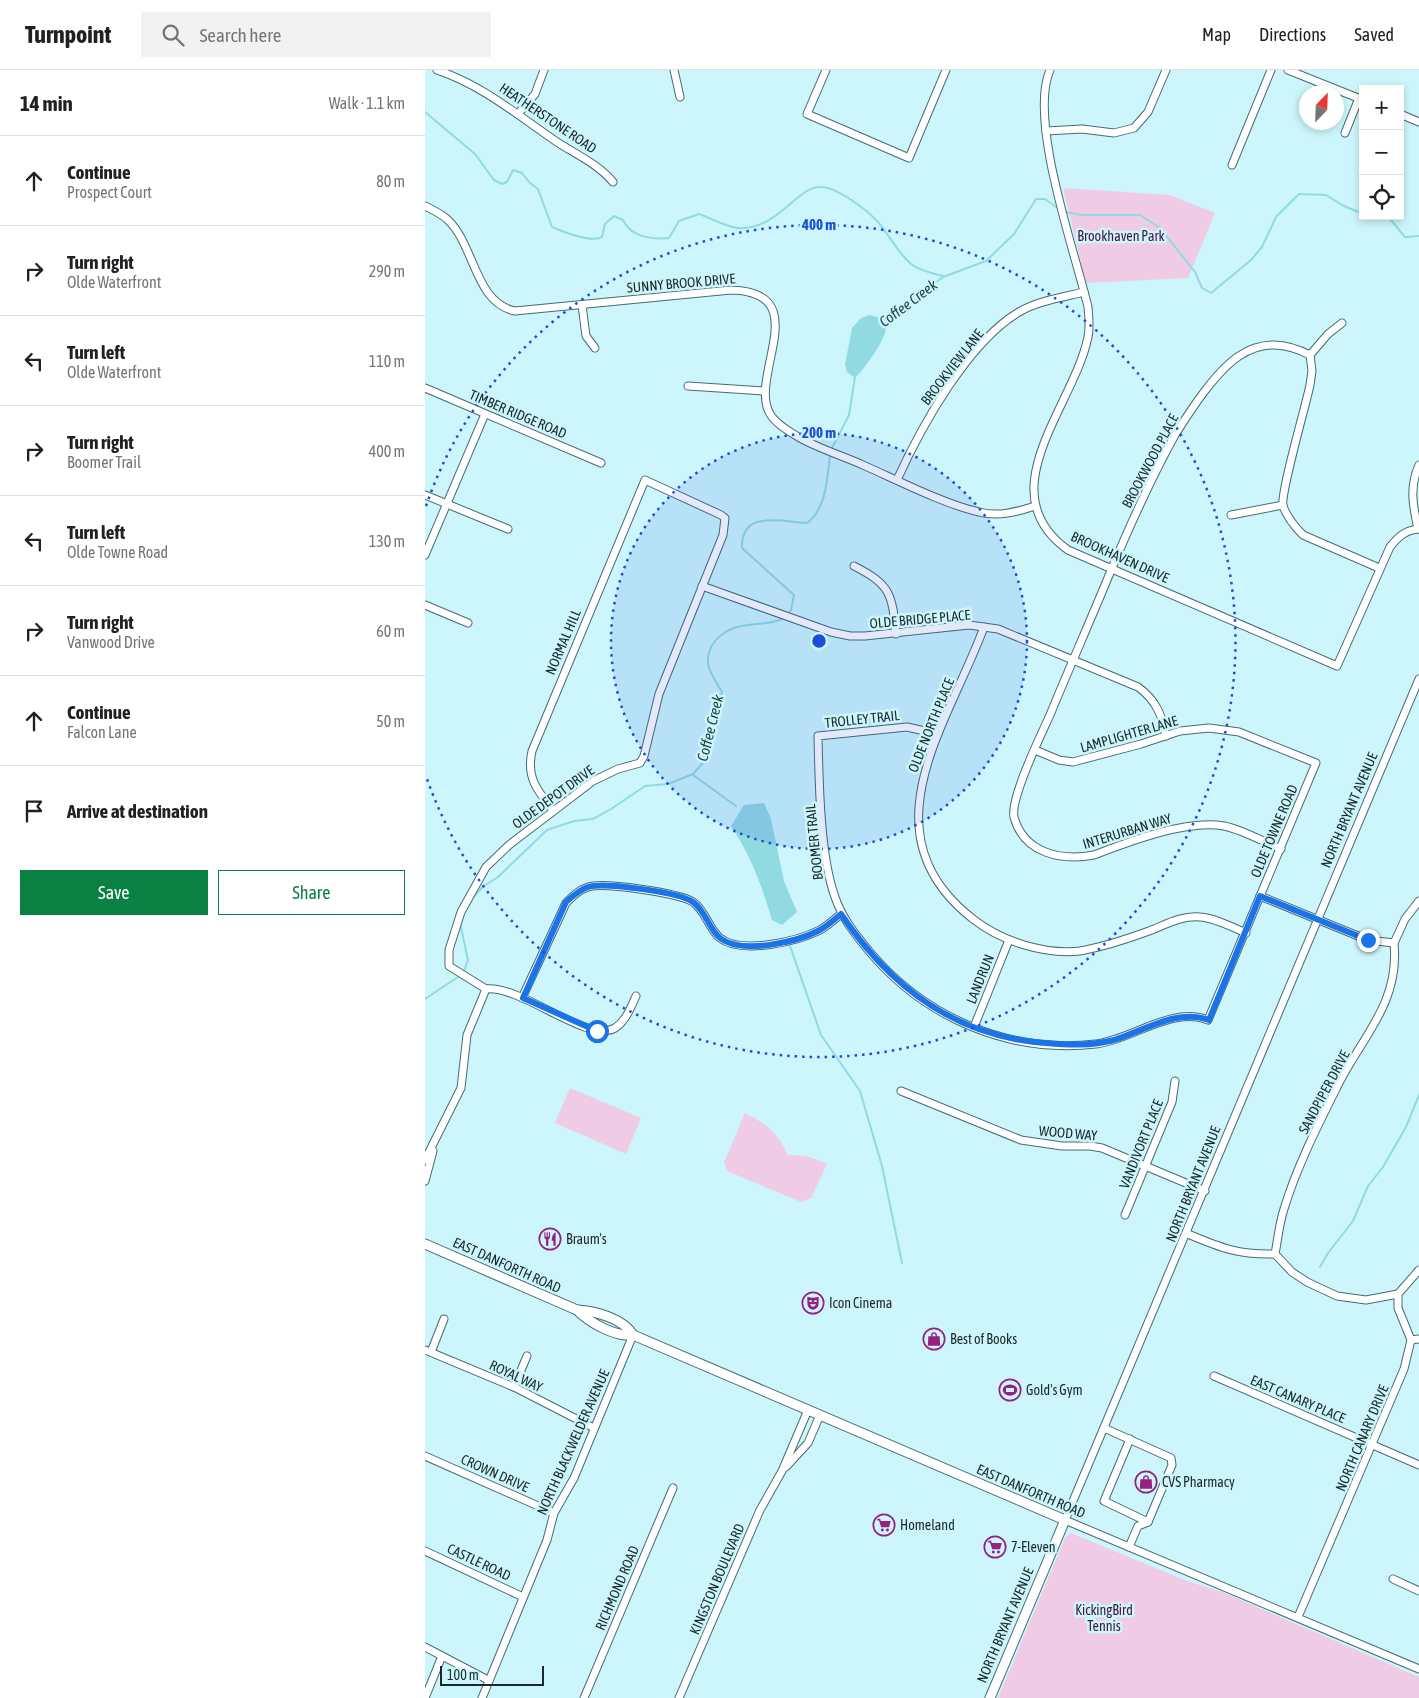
<!DOCTYPE html>
<meta charset="utf-8">
<style>
body{margin:0;font-family:"Asap Condensed",sans-serif;background:#f2f2f2;color:#202124}
.controls{position:absolute;right:15px;top:15px;display:grid;overflow:hidden;border-radius:0px;box-shadow:0 2px 8px #0003}
.controls button{width:45px;height:45px;display:grid;place-items:center;padding:0;border:0;border-bottom:1px solid #e0e0e0;background:#fff;color:#202124;font:25px sans-serif}
.compass{position:absolute;left:874px;top:15px;width:45px;height:45px;border-radius:50%;background:#fff;box-shadow:0 2px 8px #0003;rotate:23deg}
.scale{position:absolute;left:15px;bottom:12px;width:104px;box-sizing:border-box;padding-left:5px;border:2px solid #1a2a2c;border-top:0;font-size:14px;line-height:18px;white-space:nowrap;color:#1a2a2c;-webkit-text-stroke:4px #ccf6fb;paint-order:stroke}
.stop{position:absolute;width:15px;height:15px;margin:-11px;border:4px solid #1a73e8;border-radius:50%;background:#fff}
.stop.end{background:#1a73e8;border-color:#fff;box-shadow:0 1px 5px #0008}
.list{margin:0;padding:0;list-style:none}
h2{display:flex;justify-content:space-between;align-items:center;height:65px;margin:0;padding:0 20px;font-size:21px}
h2 small{font-size:16px;font-weight:400;color:#757577}
.list li{display:grid;grid-template-columns:32px 1fr auto;gap:15px;align-items:center;box-sizing:border-box;height:90px;padding:0 20px;border-top:1px solid #e0e0e0}
.list b{display:block;font-size:19px;white-space:nowrap}
.list p{margin:0;font-size:16px;white-space:nowrap;color:#757577}
.list em{font-size:16px;font-style:normal;color:#757577}
.actions{display:flex;gap:10px;padding:15px 20px}
.actions a{flex:1;padding:11px 0;border:1px solid #0b8043;border-radius:0px;text-align:center;font-size:18px;color:#0b8043}
.actions .main{background:#0b8043;color:#fff}
.icon{flex:none;width:28px;height:28px;fill:none;stroke:currentColor;stroke-width:2;stroke-linecap:round;stroke-linejoin:round}
.map{position:relative;flex:none;width:994px;height:1628px;overflow:hidden}
header{display:flex;align-items:center;gap:30px;box-sizing:border-box;height:70px;padding:0 25px;background:#fff;border-bottom:1px solid #e0e0e0}
header strong{font-size:24px}
nav{display:flex;gap:28px;margin-inline-start:auto;font-size:18px}
.search{width:350px;height:45px;background:#f2f2f2;display:flex;align-items:center;gap:12px;box-sizing:border-box;padding:0 18px;border-radius:0px;color:#757577;font-size:19px}
main{display:flex}
aside{flex:1;background:#fff}
.map>svg:first-child{display:block}
.green{fill:#efcbe5}
.water{fill:#91dae2}
.lines{fill:none;stroke-linecap:round;stroke-linejoin:round}
.stream{stroke:#91dae2;stroke-width:2}
.minor-casing{stroke:#466c70;stroke-width:9}
.major-casing{stroke:#466c70;stroke-width:11}
.minor{stroke:#fff;stroke-width:7}
.major{stroke:#fff;stroke-width:9}
.route{stroke:#1a73e8;stroke-width:6}
.ring{fill:none;stroke:#1d4ed8;stroke-width:2.5;stroke-dasharray:2.5 5}
.labels{text-anchor:middle;dominant-baseline:central;stroke-width:5;stroke-linejoin:round;paint-order:stroke}
.street-label{font-size:14px;fill:#1a2a2c;stroke:#ccf6fb}
.park-label{font-size:14px;fill:#4b1340;stroke:#ccf6fb}
.poi-label{font-size:14px;fill:#1a2a2c;stroke:#ccf6fb;text-anchor:start}
.water-label{font-size:15px;font-style:italic;fill:#1a3d41;stroke:#ccf6fb}
.centre{fill:#1d4ed8;stroke:#ccf6fb;stroke-width:2.5}
.ring-label{font-size:15px;text-anchor:middle;font-weight:bold;fill:#1d4ed8;stroke:#ccf6fb;stroke-width:5;stroke-linejoin:round;paint-order:stroke}
</style>
<header>
<strong>Turnpoint</strong>
<div class="search"><svg class="icon" aria-label="search" viewBox="0 0 24 24"><circle cx="10" cy="10" r="6"/><path d="M15 15l6 6"/></svg>Search here</div>
<nav><a>Map</a><a>Directions</a><a>Saved</a></nav>
</header>
<main>
<aside>
<h2>14 min<small>Walk · 1.1 km</small></h2>
<ul class="list">
<li><svg class="icon" aria-label="ahead" viewBox="0 0 24 24"><path d="M12 20V5M6 11l6-6 6 6"/></svg><div><b>Continue</b><p>Prospect Court</p></div><em>80 m</em></li>
<li><svg class="icon" aria-label="right" viewBox="0 0 24 24"><path d="M7 20v-9h11M14 6l5 5-5 5"/></svg><div><b>Turn right</b><p>Olde Waterfront</p></div><em>290 m</em></li>
<li><svg class="icon" aria-label="left" viewBox="0 0 24 24"><path d="M17 20v-9H6M10 6l-5 5 5 5"/></svg><div><b>Turn left</b><p>Olde Waterfront</p></div><em>110 m</em></li>
<li><svg class="icon" aria-label="right" viewBox="0 0 24 24"><path d="M7 20v-9h11M14 6l5 5-5 5"/></svg><div><b>Turn right</b><p>Boomer Trail</p></div><em>400 m</em></li>
<li><svg class="icon" aria-label="left" viewBox="0 0 24 24"><path d="M17 20v-9H6M10 6l-5 5 5 5"/></svg><div><b>Turn left</b><p>Olde Towne Road</p></div><em>130 m</em></li>
<li><svg class="icon" aria-label="right" viewBox="0 0 24 24"><path d="M7 20v-9h11M14 6l5 5-5 5"/></svg><div><b>Turn right</b><p>Vanwood Drive</p></div><em>60 m</em></li>
<li><svg class="icon" aria-label="ahead" viewBox="0 0 24 24"><path d="M12 20V5M6 11l6-6 6 6"/></svg><div><b>Continue</b><p>Falcon Lane</p></div><em>50 m</em></li>
<li><svg class="icon" aria-label="arrive" viewBox="0 0 24 24"><path d="M6 21V4h12l-3 4 3 4H6"/></svg><div><b>Arrive at destination</b></div></li>
</ul>
<div class="actions"><a class="main">Save</a><a>Share</a></div>
</aside>
<div class="map">
<svg width="994" height="1628" viewBox="0 0 994 1628">
<rect width="100%" height="100%" fill="#ccf6fb"/>
<g class="green">
<path d="M 638,118 L 745,125 L 790,143 L 763,208 L 661,213 Z"/>
<path d="M 145,1018 L 216,1048 L 201,1084 L 130,1053 Z"/>
<path d="M 320,1043 C 343,1055 352,1062 363,1085 L 382,1086 L 402,1094 L 386,1128 L 376,1132 L 302,1101 L 299,1092 Z"/>
<path d="M 646,1463 L 762,1511 L 797,1522 L 994,1607 L 994,1628 L 573,1628 L 640,1468 Z"/>
</g>
<g class="water">
<path d="M 445,245 L 461,250 C 466,264 440,298 430,308 L 422,302 L 420,295 L 427,258 L 436,248 Z"/>
<path d="M 339,733 L 346,749 L 359,811 L 372,842 L 357,855 L 347,850 C 337,816 326,786 306,756 L 319,735 Z"/>
</g>
<g class="lines">
<g class="stream">
<path d="M 0,42 L 50,84 L 69,110 L 77,114 L 82,112 L 88,100 L 97,103 L 104,112 L 113,119 L 127,157 C 139,162 165,173 177,167 L 180,154 L 189,146 L 198,150 C 206,167 227,170 244,168 L 254,151 L 274,144 C 286,148 301,157 313,158 C 352,161 373,115 396,117 C 412,117 442,140 453,152 C 465,166 472,182 486,194 C 495,201 507,203 518,206"/>
<path d="M 641,142 L 656,145 L 715,145 L 735,158 L 770,202 L 777,218 L 786,223 L 826,190 L 837,177 L 851,147 L 874,124 L 901,125 L 917,135 L 938,144"/>
<path d="M 958,146 L 966,150 L 980,167 L 994,166"/>
<path d="M 460,252 L 518,207 L 561,191 L 589,164 L 611,129 L 620,129 L 634,139"/>
<path d="M 406,380 L 424,345 L 430,307"/>
<path d="M 362,545 L 366,540 L 369,525 L 317,478 C 316,439 357,452 382,453 C 402,438 402,408 405,385"/>
<path d="M 268,705 L 311,736"/>
<path d="M 48,827 L 59,816 L 73,807 L 122,760 L 149,751 L 168,749 L 186,739 L 220,716 L 243,714 L 268,704 L 283,687 L 297,622 C 292,613 282,600 283,589 C 284,571 300,559 317,556 C 330,553 346,555 359,548"/>
<path d="M 35,853 L 43,890 L 39,901"/>
<path d="M 364,873 L 396,965 L 435,1021 L 457,1096 L 477,1193"/>
<path d="M 0,929 L 36,905"/>
<path d="M 895,1197 L 903,1183 L 928,1151 L 943,1116 L 958,1097 L 981,1057 L 994,1025"/>
</g>
<g class="minor-casing">
<g id="minor">
<path d="M 12,0 C 59,16 92,45 132,72 C 152,85 173,94 188,112"/>
<path d="M 249,0 L 255,27"/>
<path d="M 401,0 L 382,44 L 484,88 L 521,0"/>
<path d="M 625,0 C 603,50 650,182 663,237 C 664,247 665,257 663,267 C 649,336 562,422 643,480 L 912,596 L 965,477 C 973,467 980,460 994,459"/>
<path d="M 863,0 L 938,30"/>
<path d="M 93,44 L 110,24 L 119,0"/>
<path d="M 975,44 L 994,52"/>
<path d="M 621,61 L 657,59 L 689,63 L 709,58 L 723,42 L 741,0"/>
<path d="M 920,63 L 934,28"/>
<path d="M 807,95 L 846,0"/>
<path d="M 0,136 C 8,140 17,144 23,150 C 50,176 50,233 90,241 L 306,220 C 390,222 325,304 344,342 C 349,353 365,362 375,368 C 395,379 418,386 438,395 C 472,410 519,434 554,442 C 573,447 592,442 610,436"/>
<path d="M 157,235 L 161,266 L 170,278"/>
<path d="M 885,285 L 887,301 L 885,315 C 881,335 855,424 858,436 C 862,447 870,457 878,465 L 954,498"/>
<path d="M 885,285 L 903,264 L 917,253"/>
<path d="M 263,316 L 340,321"/>
<path d="M 0,318 L 176,393"/>
<path d="M 472,410 C 496,357 543,272 594,242 C 612,231 639,227 659,222"/>
<path d="M 0,425 L 83,459"/>
<path d="M 806,445 L 858,435"/>
<path d="M 993,459 C 988,436 984,417 994,395"/>
<path d="M 0,485 L 60,344"/>
<path d="M 429,496 C 466,515 467,524 471,564"/>
<path d="M 277,516 L 406,562 L 425,566 L 440,566 L 544,555 L 573,559 L 713,617 C 731,630 737,645 741,666"/>
<path d="M 0,535 L 43,553"/>
<path d="M 559,557 C 523,655 438,763 548,849 C 576,871 619,885 655,881 C 678,877 702,869 724,861 C 740,855 757,845 775,847 C 790,848 807,857 821,863"/>
<path d="M 994,609 C 875,889 760,1171 640,1450 L 994,1599"/>
<path d="M 513,664 L 482,657 L 393,666 C 394,712 395,786 410,827 C 417,848 430,864 444,881 C 500,948 584,984 671,974 C 709,969 746,936 783,950 L 891,693 L 814,662 L 784,658 L 755,661 L 716,674 L 648,692 L 634,690 L 610,680"/>
<path d="M 856,779 C 837,771 818,760 799,756 C 762,749 703,772 669,785 C 637,791 599,784 589,747 C 585,728 616,665 625,645 C 645,596 667,547 687,498 C 706,453 726,408 750,365 C 765,341 790,302 814,286 C 838,270 861,273 885,285"/>
<path d="M 835,826 L 943,870 L 969,873"/>
<path d="M 969,873 L 980,849 L 994,831"/>
<path d="M 61,919 L 24,896 L 24,880 L 36,842 L 61,797 L 84,775 L 168,711 L 193,699 L 215,693 L 219,686 L 234,624 L 298,465 L 300,448 L 296,445 L 220,410 L 107,681 C 101,707 112,721 129,741"/>
<path d="M 61,919 C 97,915 162,974 190,958 C 201,951 206,937 211,926"/>
<path d="M 97,928 L 141,833 C 148,826 154,820 163,817 C 179,812 254,823 268,832 C 281,841 283,858 295,868 C 317,885 373,871 395,860 C 402,856 409,850 416,844"/>
<path d="M 549,957 L 584,870"/>
<path d="M 476,1021 L 596,1070 L 637,1076 L 665,1076 L 677,1078 L 780,1121"/>
<path d="M 0,1090 L 36,1018 L 42,965 L 61,919"/>
<path d="M 0,1111 L 8,1081"/>
<path d="M 700,1145 L 747,1032 L 750,1011"/>
<path d="M 763,1164 C 796,1178 814,1185 850,1184 L 867,1202 L 882,1212 L 912,1226 L 941,1230 L 973,1224"/>
<path d="M 850,1184 C 853,1169 854,1154 859,1139 C 872,1096 894,1053 914,1013 C 938,966 975,932 969,873"/>
<path d="M 986,1270 L 994,1269"/>
<path d="M 0,1280 L 89,1317 L 169,1358"/>
<path d="M 6,1282 L 19,1249"/>
<path d="M 789,1306 L 994,1395"/>
<path d="M 89,1317 L 102,1286"/>
<path d="M 679,1358 L 746,1388 L 747,1395 L 723,1452 L 713,1456 L 704,1477"/>
<path d="M 705,1369 L 679,1431 L 723,1452"/>
<path d="M 0,1386 L 129,1443"/>
<path d="M 361,1397 L 383,1373 L 395,1345"/>
<path d="M 0,1481 L 98,1527"/>
<path d="M 968,1509 L 994,1521"/>
<path d="M 873,1547 L 979,1299 L 986,1270 L 973,1238 L 973,1224 L 994,1200"/>
<path d="M 0,1577 L 63,1610"/>
<path d="M 0,1628 L 17,1586"/>
<path d="M 57,1628 L 122,1470 L 129,1443 L 149,1408 L 208,1265"/>
<path d="M 159,1628 L 248,1418"/>
<path d="M 254,1628 L 335,1440 L 357,1401 L 383,1340"/>
</g>
</g>
<g class="major-casing">
<g id="major">
<path d="M 0,1174 L 152,1240 C 165,1253 190,1267 208,1265 L 640,1450 L 565,1628"/>
<path d="M 152,1240 C 171,1241 199,1249 208,1265"/>
</g>
</g>
<use href="#minor" class="minor"/>
<use href="#major" class="major"/>
</g>
<g class="lines">
<path class="route" d="M 172,961 L 98,928 L 141,832 C 148,826 154,820 163,817 C 179,812 254,822 268,832 C 281,841 283,858 295,868 C 317,885 372,872 395,860 C 402,856 409,850 416,844 C 466,918 531,967 621,973 C 644,975 666,976 689,970 C 719,961 752,938 784,950 L 835,826 L 943,870"/>
</g>
<circle cx="394" cy="571" r="208" fill="#1d4ed8" fill-opacity=".12"/>
<g class="ring">
<circle cx="394" cy="571" r="208"/>
<path d="M1 436A416 416 0 1 1 1 706"/>
</g>
<defs>
<g id="restaurant-ring" transform="scale(1.125)"><circle r="9.5" fill="#ccf6fb" stroke="#952280" stroke-width="1.5"/><path d="M-5-6h1v4h1v-4h1v4h1v-4h1v5L-1.5 .5V6h-2V.5L-5-1ZM5-6V6H3V1.5H1.5Q1.5-4 5-6Z" fill="#952280"/></g>
<g id="theatre-ring" transform="scale(1.125)"><circle r="9.5" fill="#ccf6fb" stroke="#952280" stroke-width="1.5"/><path d="M-5-5.5Q0-4 5-5.5V0Q5 5 0 6Q-5 5-5 0ZM-3.3-2.5H-1v1.5H-3.3ZM1-2.5H3.3v1.5H1ZM-2.8 1Q0 5.5 2.8 1Z" fill="#952280"/></g>
<g id="shop-ring" transform="scale(1.125)"><circle r="9.5" fill="#ccf6fb" stroke="#952280" stroke-width="1.5"/><path d="M-5-2.5h2.3a2.7 3.5 0 0 1 5.4 0H5L5.5 6h-11ZM-1.5-2.5h3a1.5 2.3 0 0 0-3 0Z" fill="#952280"/></g>
<g id="stadium-ring" transform="scale(1.125)"><circle r="9.5" fill="#ccf6fb" stroke="#952280" stroke-width="1.5"/><path d="M0-5a6.5 5 0 1 0 0 10a6.5 5 0 1 0 0-10ZM-3.5-1.8h7v3.6h-7Z" fill="#952280"/></g>
<g id="supermarket-ring" transform="scale(1.125)"><circle r="9.5" fill="#ccf6fb" stroke="#952280" stroke-width="1.5"/><path d="M-6-5.5h2.5l.6 2H6L4.5 2H-2.5L-4.4-4H-6ZM-1.5 3.2a1.3 1.3 0 1 0 .1 0ZM3 3.2a1.3 1.3 0 1 0 .1 0Z" fill="#952280"/></g>
</defs>
<g fill-rule="evenodd">
<use href="#restaurant-ring" x="125" y="1169"/>
<use href="#theatre-ring" x="388" y="1233"/>
<use href="#shop-ring" x="509" y="1269"/>
<use href="#stadium-ring" x="585" y="1320"/>
<use href="#shop-ring" x="721" y="1412"/>
<use href="#supermarket-ring" x="459" y="1455"/>
<use href="#supermarket-ring" x="570" y="1477"/>
</g>
<g class="labels">
<g class="street-label">
<text transform="translate(123 48) rotate(34)">HEATHERSTONE ROAD</text>
<text transform="translate(256 213) rotate(-5)">SUNNY BROOK DRIVE</text>
<text transform="translate(527 297) rotate(-52)">BROOKVIEW LANE</text>
<text transform="translate(93 344) rotate(23)">TIMBER RIDGE ROAD</text>
<text transform="translate(725 391) rotate(-62)">BROOKWOOD PLACE</text>
<text transform="translate(695 487) rotate(24)">BROOKHAVEN DRIVE</text>
<text transform="translate(495 549) rotate(-5)">OLDE BRIDGE PLACE</text>
<text transform="translate(138 572) rotate(-67)">NORMAL HILL</text>
<text transform="translate(437 649) rotate(-6)">TROLLEY TRAIL</text>
<text transform="translate(506 655) rotate(-68)">OLDE NORTH PLACE</text>
<text transform="translate(704 664) rotate(-16)">LAMPLIGHTER LANE</text>
<text transform="translate(128 727) rotate(-36)">OLDE DEPOT DRIVE</text>
<text transform="translate(924 740) rotate(-67)">NORTH BRYANT AVENUE</text>
<text transform="translate(702 761) rotate(-17)">INTERURBAN WAY</text>
<text transform="translate(849 761) rotate(-67)">OLDE TOWNE ROAD</text>
<text transform="translate(389 772) rotate(-96)">BOOMER TRAIL</text>
<text transform="translate(555 909) rotate(-68)">LANDRUN</text>
<text transform="translate(899 1022) rotate(-62)">SANDPIPER DRIVE</text>
<text transform="translate(643 1063) rotate(5)">WOOD WAY</text>
<text transform="translate(716 1074) rotate(-68)">VANDIVORT PLACE</text>
<text transform="translate(768 1114) rotate(-68)">NORTH BRYANT AVENUE</text>
<text transform="translate(82 1195) rotate(24)">EAST DANFORTH ROAD</text>
<text transform="translate(91 1306) rotate(25)">ROYAL WAY</text>
<text transform="translate(873 1329) rotate(23)">EAST CANARY PLACE</text>
<text transform="translate(937 1368) rotate(-67)">NORTH CANARY DRIVE</text>
<text transform="translate(148 1372) rotate(-66)">NORTH BLACKWELDER AVENUE</text>
<text transform="translate(70 1403) rotate(24)">CROWN DRIVE</text>
<text transform="translate(606 1421) rotate(23)">EAST DANFORTH ROAD</text>
<text transform="translate(54 1492) rotate(25)">CASTLE ROAD</text>
<text transform="translate(292 1509) rotate(-67)">KINGSTON BOULEVARD</text>
<text transform="translate(192 1518) rotate(-67)">RICHMOND ROAD</text>
<text transform="translate(580 1555) rotate(-67)">NORTH BRYANT AVENUE</text>
</g>
<g class="park-label">
<text x="696" y="166">Brookhaven Park</text>
<text x="679" y="1540">KickingBird<tspan x="679" dy="16">Tennis</tspan></text>
</g>
<g class="poi-label">
<text x="141" y="1169">Braum's</text>
<text x="404" y="1233">Icon Cinema</text>
<text x="525" y="1269">Best of Books</text>
<text x="601" y="1320">Gold's Gym</text>
<text x="737" y="1412">CVS Pharmacy</text>
<text x="475" y="1455">Homeland</text>
<text x="586" y="1477">7-Eleven</text>
</g>
<g class="water-label">
<text transform="translate(483 233) rotate(-37)">Coffee Creek</text>
<text transform="translate(285 658) rotate(-76)">Coffee Creek</text>
</g>
</g>
<circle cx="394" cy="571" r="8" class="centre"/>
<g class="ring-label">
<text x="394" y="160">400 m</text>
<text x="394" y="368">200 m</text>
</g>
</svg>
<div class="controls">
<button>+</button>
<button>−</button>
<button><svg class="icon" aria-label="locate" viewBox="0 0 24 24"><circle cx="12" cy="12" r="6"/><path d="M12 2v4M12 18v4M2 12h4M18 12h4"/></svg></button>
</div>
<svg class="compass" viewBox="-18 -18 36 36"><path d="M0-13l5 13h-10z" fill="#e53935"/><path d="M0 13l5-13h-10z" fill="#757577"/></svg>
<div class="scale">100 m</div>
<div class="stop" style="left:172px;top:961px"></div>
<div class="stop end" style="left:943px;top:870px"></div>
</div>
</main>
